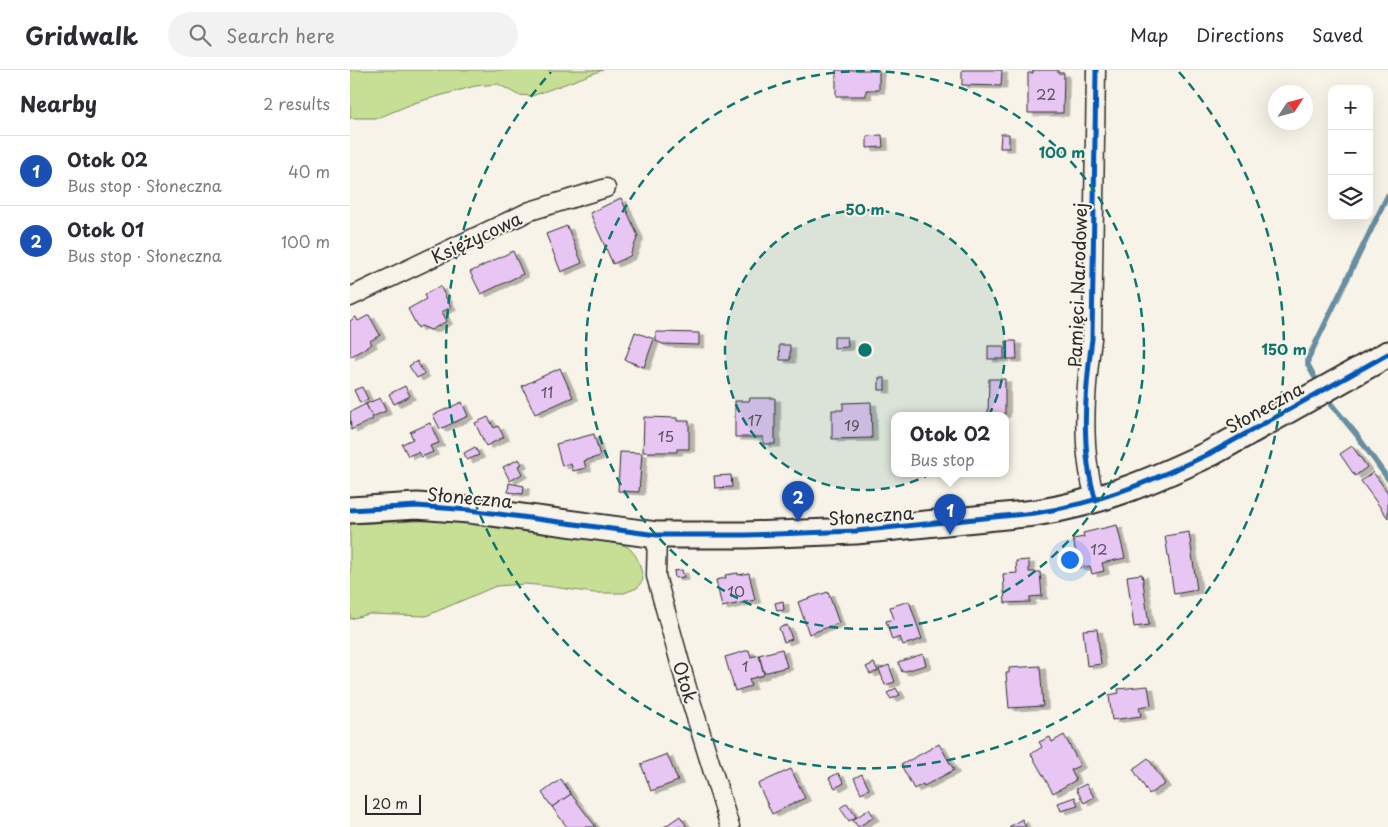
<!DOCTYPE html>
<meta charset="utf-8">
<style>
body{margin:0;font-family:"Playpen Sans",sans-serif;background:#f2f2f3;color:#2b2b33}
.controls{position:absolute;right:15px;top:15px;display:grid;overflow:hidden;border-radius:10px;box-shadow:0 5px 20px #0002}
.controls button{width:45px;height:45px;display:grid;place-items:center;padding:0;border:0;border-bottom:1px solid #e1e1e2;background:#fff;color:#2b2b33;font:25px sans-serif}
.compass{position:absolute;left:918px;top:15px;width:45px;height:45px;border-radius:50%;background:#fff;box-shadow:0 5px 20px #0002;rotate:54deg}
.scale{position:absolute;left:15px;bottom:12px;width:56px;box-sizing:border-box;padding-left:5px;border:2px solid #2b2b2b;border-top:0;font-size:14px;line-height:18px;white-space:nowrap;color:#2b2b2b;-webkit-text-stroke:4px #f7f3e8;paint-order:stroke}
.you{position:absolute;left:719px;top:489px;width:18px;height:18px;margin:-12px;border:4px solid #fff;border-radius:50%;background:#1a73e8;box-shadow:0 0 0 8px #1a73e833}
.badge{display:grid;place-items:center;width:32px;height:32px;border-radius:50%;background:#d93025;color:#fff;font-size:16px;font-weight:700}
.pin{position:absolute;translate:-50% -41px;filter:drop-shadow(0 1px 2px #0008)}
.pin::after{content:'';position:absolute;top:26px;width:18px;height:15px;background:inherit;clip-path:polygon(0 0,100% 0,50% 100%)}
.popup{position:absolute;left:541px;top:342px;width:118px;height:65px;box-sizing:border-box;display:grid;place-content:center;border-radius:10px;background:#fff;filter:drop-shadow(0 1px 4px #0005);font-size:16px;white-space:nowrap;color:#7c7c81}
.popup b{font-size:19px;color:#2b2b33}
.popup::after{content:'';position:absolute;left:50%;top:100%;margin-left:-10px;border:10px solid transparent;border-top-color:#fff}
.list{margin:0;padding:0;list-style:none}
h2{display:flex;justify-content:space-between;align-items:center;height:65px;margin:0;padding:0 20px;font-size:21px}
h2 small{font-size:16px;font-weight:400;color:#7c7c81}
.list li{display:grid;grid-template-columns:32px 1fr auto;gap:15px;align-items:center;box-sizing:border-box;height:70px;padding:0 20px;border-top:1px solid #e1e1e2}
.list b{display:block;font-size:19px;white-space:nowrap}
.list p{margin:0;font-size:16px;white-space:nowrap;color:#7c7c81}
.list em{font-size:16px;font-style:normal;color:#7c7c81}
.icon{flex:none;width:28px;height:28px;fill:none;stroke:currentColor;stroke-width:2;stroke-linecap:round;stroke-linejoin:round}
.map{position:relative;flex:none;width:1038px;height:757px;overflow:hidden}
header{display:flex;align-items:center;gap:30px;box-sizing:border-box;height:70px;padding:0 25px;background:#fff;border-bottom:1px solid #e1e1e2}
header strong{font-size:24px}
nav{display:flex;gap:28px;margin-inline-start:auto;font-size:18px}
.search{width:350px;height:45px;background:#f2f2f3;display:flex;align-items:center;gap:12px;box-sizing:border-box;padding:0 18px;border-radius:28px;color:#7c7c81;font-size:19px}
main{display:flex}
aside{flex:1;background:#fff}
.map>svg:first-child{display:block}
.green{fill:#c7df95;stroke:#798560}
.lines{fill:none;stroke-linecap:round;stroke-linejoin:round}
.stream{stroke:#678ea1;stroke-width:5.5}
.building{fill:#e8c6f3;stroke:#2b2b2b;filter:url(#shadow)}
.street-casing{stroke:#2b2b2b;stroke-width:21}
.secondary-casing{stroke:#2b2b2b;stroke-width:29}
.street{stroke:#f7f3e8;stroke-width:18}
.secondary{stroke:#f7f3e8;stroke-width:25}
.cycleway-casing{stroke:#f7f3e8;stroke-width:8}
.cycleway{stroke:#0057b8;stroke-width:5}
.ring{fill:none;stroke:#0f766e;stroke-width:2.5;stroke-dasharray:9 6}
.labels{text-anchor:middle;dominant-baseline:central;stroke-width:4;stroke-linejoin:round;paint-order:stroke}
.number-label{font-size:15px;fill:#5a525d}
.street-label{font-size:18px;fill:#2b2b2b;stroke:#f7f3e8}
.centre{fill:#0f766e;stroke:#f7f3e8;stroke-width:2.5}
.ring-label{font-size:15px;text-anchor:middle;font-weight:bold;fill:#0f766e;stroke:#f7f3e8;stroke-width:4;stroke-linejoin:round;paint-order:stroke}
</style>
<header>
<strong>Gridwalk</strong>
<div class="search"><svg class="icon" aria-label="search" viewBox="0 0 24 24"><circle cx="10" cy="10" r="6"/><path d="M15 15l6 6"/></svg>Search here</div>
<nav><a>Map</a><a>Directions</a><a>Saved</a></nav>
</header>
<main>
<aside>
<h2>Nearby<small>2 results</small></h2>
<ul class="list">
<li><span class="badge" style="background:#1a4fb4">1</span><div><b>Otok 02</b><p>Bus stop · Słoneczna</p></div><em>40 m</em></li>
<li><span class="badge" style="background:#1a4fb4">2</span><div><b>Otok 01</b><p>Bus stop · Słoneczna</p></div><em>100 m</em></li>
</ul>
</aside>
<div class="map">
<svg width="1038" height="757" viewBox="0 0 1038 757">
<defs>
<filter id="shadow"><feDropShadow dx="5.5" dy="3" stdDeviation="0" flood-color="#0004"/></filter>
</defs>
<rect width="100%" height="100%" fill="#f7f3e8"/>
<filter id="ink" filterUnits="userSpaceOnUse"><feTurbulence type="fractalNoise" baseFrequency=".02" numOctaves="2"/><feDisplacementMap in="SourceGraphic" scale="10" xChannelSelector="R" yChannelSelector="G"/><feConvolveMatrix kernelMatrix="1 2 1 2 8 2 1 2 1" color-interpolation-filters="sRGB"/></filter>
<g filter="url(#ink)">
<g class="green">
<path d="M 0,0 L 253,0 L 182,26 L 168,25 L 148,14 L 125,16 L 64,33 L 28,48 L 0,48 Z"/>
<path d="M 87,450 C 117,452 264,463 280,479 C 289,487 291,499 293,510 L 287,518 L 274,523 L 244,523 L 197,516 L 175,514 L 146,516 L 76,546 L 19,544 L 0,549 L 0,454 Z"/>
</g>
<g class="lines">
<g class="stream">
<path d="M 964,306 L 958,295 L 958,289 L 1038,125"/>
<path d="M 981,334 L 1006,364 L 1038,409"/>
</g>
</g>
<g class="building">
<path d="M 486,0 L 529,0 L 529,20 L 516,20 L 516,26 L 486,26 Z"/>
<path d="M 612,0 L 652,0 L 651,16 L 612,15 Z"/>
<path d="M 683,0 L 708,0 L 708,3 L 714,3 L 713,43 L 678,43 L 678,3 L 683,3 Z"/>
<path d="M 651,64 L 659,64 L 659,78 L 650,78 Z"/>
<path d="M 532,65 L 533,77 L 517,78 L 517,66 Z"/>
<path d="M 271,128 L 288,166 L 280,186 L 263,194 L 240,143 Z"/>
<path d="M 217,156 L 232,193 L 211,202 L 196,164 Z"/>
<path d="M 163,181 L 173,204 L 131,224 L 120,202 Z"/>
<path d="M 90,216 L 101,237 L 92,242 L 97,251 L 81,260 L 71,256 L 68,258 L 58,239 L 76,229 L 74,225 Z"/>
<path d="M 19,245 L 30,265 L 20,271 L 22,274 L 0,287 L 0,251 L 6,247 L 8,251 Z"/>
<path d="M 285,262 L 304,269 L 294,297 L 275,290 Z"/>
<path d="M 306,262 L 349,263 L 349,275 L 313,274 L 306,271 Z"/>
<path d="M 484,267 L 497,267 L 498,277 L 484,278 Z"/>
<path d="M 656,271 L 666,271 L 667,289 L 657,289 Z"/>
<path d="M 429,275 L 440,275 L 440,290 L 430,290 Z"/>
<rect x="638" y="276" width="16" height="13"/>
<path d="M 67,291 L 74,304 L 67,308 L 59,296 Z"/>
<path d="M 210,298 L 223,327 L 185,344 L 172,316 Z"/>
<rect x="529" y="308" width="6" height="12"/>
<path d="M 639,309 L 655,309 L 655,344 L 638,344 Z"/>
<path d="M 55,316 L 60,326 L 44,334 L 39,324 Z"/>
<path d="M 12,317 L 18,329 L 10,333 L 4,320 Z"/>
<path d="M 30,328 L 36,341 L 22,347 L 16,334 Z"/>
<path d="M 400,328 L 425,328 L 425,374 L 413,374 L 413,367 L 385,367 L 385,331 L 399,331 Z"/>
<path d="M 112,332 L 118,346 L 90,359 L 83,345 Z"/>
<path d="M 521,332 L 522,368 L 482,369 L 482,340 L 493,340 L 493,333 Z"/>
<path d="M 16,334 L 23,349 L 1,360 L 0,342 Z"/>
<path d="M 138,347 L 144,358 L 148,356 L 154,367 L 136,376 L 125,353 Z"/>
<path d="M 294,347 L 327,348 L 327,351 L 339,351 L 339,379 L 327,379 L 327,382 L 293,382 Z"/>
<path d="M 80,353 L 89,373 L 80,376 L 83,382 L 71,387 L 68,382 L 58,386 L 52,374 L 63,369 L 60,362 Z"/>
<path d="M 244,364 L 250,386 L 234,391 L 236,398 L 223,401 L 221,394 L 212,396 L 206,374 Z"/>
<path d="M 1002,376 L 1017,397 L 1005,406 L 990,384 Z"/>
<path d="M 125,377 L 129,385 L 117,390 L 114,383 Z"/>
<path d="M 270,382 L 292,383 L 289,422 L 268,421 Z"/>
<path d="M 169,389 L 172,394 L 168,396 L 172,404 L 160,411 L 153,397 Z"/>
<path d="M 1023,402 L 1038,423 L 1038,448 L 1011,411 Z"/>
<path d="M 381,405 L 382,417 L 365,418 L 364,406 Z"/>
<path d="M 159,413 L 174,416 L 173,424 L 158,422 Z"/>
<path d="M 767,455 L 775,488 L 752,493 L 754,501 L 742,504 L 740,496 L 729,498 L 723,469 L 734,467 L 733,463 Z"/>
<path d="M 839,462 L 847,520 L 824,524 L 815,466 Z"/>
<path d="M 679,490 L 679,502 L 690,502 L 692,526 L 680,527 L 680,532 L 655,533 L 653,504 L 667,503 L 666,491 Z"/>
<path d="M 332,500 L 334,507 L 325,508 L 324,501 Z"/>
<path d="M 388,503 L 388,505 L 399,503 L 405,530 L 372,537 L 366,510 L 376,508 L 375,505 Z"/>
<path d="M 792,504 L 799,555 L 784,557 L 777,506 Z"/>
<path d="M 478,522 L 489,553 L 459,564 L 448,532 Z"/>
<path d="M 433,531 L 434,540 L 427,541 L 425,533 Z"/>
<path d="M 559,531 L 572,569 L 553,575 L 550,567 L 542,570 L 536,551 L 544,549 L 540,537 Z"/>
<path d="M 437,555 L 442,569 L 434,572 L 429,558 Z"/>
<path d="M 747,559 L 751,594 L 737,596 L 733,560 Z"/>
<path d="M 432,579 L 437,597 L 414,603 L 409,585 Z"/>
<path d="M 399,580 L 401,587 L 409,585 L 414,605 L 399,609 L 401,616 L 385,621 L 375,587 Z"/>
<path d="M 573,584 L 576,595 L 552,602 L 548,592 Z"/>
<path d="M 524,593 L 528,601 L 520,604 L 516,597 Z"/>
<path d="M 539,595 L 545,612 L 535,615 L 529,599 Z"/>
<path d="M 690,596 L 693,636 L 659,638 L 656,603 L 659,603 L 659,598 Z"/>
<path d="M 798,616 L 801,635 L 789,637 L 791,646 L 762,650 L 759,625 L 769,623 L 768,619 Z"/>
<path d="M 546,618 L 550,625 L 541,629 L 537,623 Z"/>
<path d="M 714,665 L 730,695 L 721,700 L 726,710 L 703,723 L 681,684 L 692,677 L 689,672 L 700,667 L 702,672 Z"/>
<path d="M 589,674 L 604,700 L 574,716 L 573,714 L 564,719 L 551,695 Z"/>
<path d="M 317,684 L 328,711 L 301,721 L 291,694 Z"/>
<path d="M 798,688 L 815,714 L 799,724 L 783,699 Z"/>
<path d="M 441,699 L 455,728 L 422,744 L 408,714 Z"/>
<path d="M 488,703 L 494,713 L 485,718 L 479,708 Z"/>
<path d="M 512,704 L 519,719 L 511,723 L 504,708 Z"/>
<path d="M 211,709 L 221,724 L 202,737 L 192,723 Z"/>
<path d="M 736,714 L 744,727 L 734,733 L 726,719 Z"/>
<path d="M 221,724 L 246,757 L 217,757 L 202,737 Z"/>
<path d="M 725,727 L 728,736 L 711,741 L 708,733 Z"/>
<path d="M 497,733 L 506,747 L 499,751 L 490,738 Z"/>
<path d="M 519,739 L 524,747 L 508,757 L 503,750 Z"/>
<path d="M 330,746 L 337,757 L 314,757 Z"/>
<path d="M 672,749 L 676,757 L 659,757 Z"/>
</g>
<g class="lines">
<g class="street-casing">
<g id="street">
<path d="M 746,0 L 742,269 C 735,322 730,380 746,431"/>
<path d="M 0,227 L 180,141 L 256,118"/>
<path d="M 307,465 L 306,506 L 337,618 L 380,757"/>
</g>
</g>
<g class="secondary-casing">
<path id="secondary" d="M 0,440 L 67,436 L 119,440 L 307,465 L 396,465 L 506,461 L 685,443 C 750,433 802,411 861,383 L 1038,284"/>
</g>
<use href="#street" class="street"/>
<use href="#secondary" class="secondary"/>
<g class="cycleway-casing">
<g id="cycleway">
<path d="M 746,0 L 742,269 C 735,322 730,380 746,431"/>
<path d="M 0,440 L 67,436 L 119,440 L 307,465 L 396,465 L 506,461 L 685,443 C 750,433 802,411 861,383 L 1038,284"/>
</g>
</g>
<use href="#cycleway" class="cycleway"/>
</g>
</g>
<circle cx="515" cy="280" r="140" fill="#0f766e" fill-opacity=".12"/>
<g class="ring">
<circle cx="515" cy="280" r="140"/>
<circle cx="515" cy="280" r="279"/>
<path d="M829 2A419 419 0 1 1 201 2"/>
</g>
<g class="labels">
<g class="number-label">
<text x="696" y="23">22</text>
<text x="197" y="321">11</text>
<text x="405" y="349">17</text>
<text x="502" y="354">19</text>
<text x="316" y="365">15</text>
<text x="749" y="478">12</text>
<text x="386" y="520">10</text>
<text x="395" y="595">1</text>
</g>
<g class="street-label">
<text transform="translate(126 167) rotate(-25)">Księżycowa</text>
<text transform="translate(727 215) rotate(-88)">Pamięci Narodowej</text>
<text transform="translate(914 337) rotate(-29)">Słoneczna</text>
<text transform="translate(120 427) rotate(5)">Słoneczna</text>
<text transform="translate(521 445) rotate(-4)">Słoneczna</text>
<text transform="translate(336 612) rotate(73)">Otok</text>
</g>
</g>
<circle cx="515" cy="280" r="8" class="centre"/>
<g class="ring-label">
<text x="712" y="88">100 m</text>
<text x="515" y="145">50 m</text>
<text x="934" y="285">150 m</text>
</g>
</svg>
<div class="controls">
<button>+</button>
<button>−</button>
<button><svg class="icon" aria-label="layers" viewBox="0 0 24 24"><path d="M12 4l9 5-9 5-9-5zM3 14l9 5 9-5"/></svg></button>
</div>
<svg class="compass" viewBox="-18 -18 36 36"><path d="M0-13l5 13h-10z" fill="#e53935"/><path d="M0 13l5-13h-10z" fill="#7c7c81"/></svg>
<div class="scale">20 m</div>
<div class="you"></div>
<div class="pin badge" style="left:600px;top:465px;background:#1a4fb4">1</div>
<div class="popup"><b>Otok 02</b>Bus stop</div>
<div class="pin badge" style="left:448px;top:452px;background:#1a4fb4">2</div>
</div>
</main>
